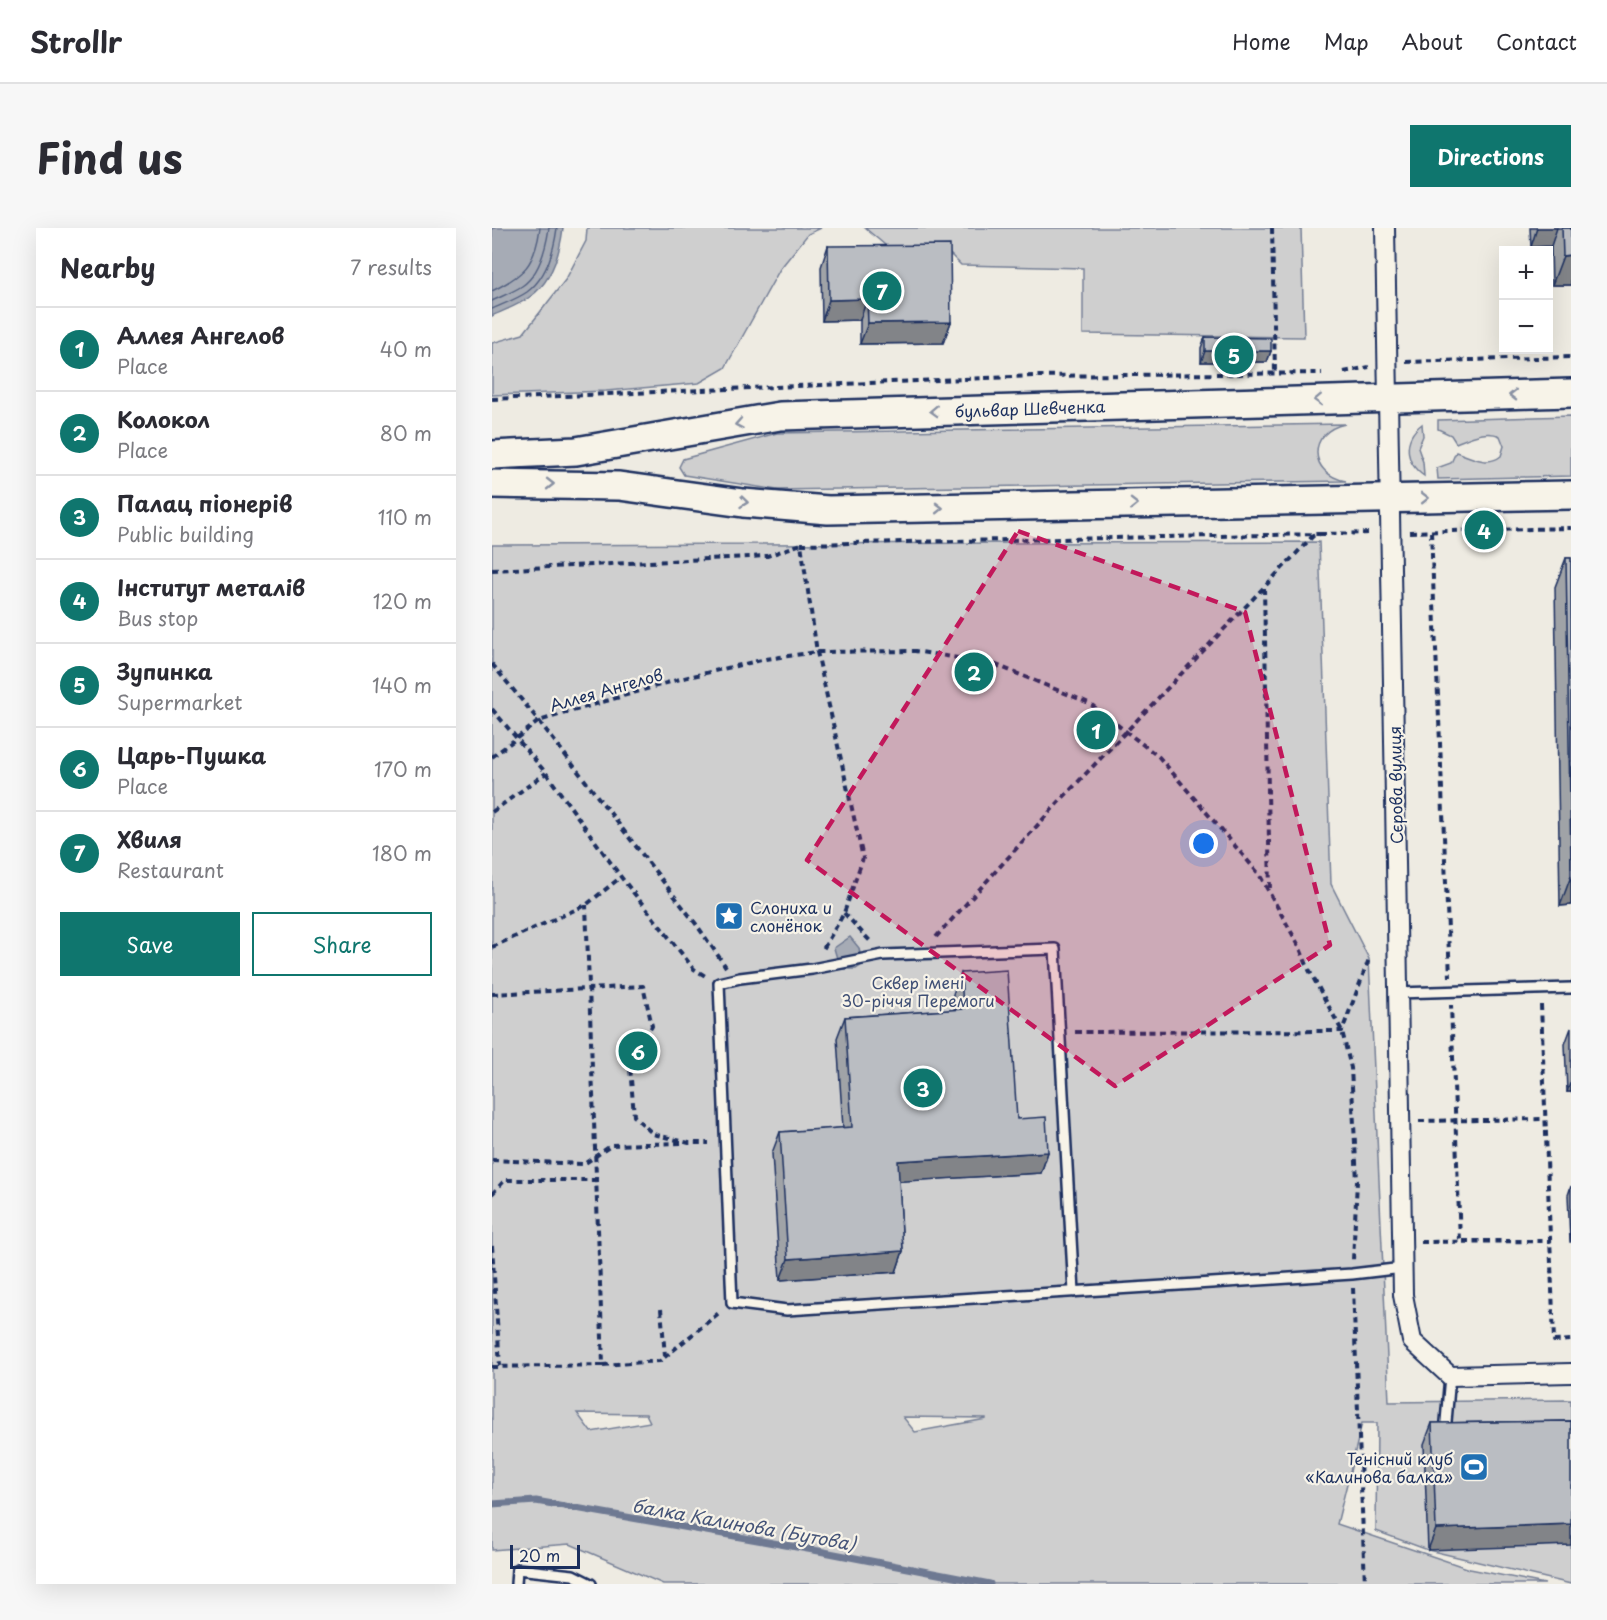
<!DOCTYPE html>
<meta charset="utf-8">
<style>
body{margin:0;font-family:"Playpen Sans",sans-serif;background:#f7f7f7;color:#2b2b33}
.controls{position:absolute;right:18px;top:18px;display:grid;overflow:hidden;border-radius:0px;box-shadow:0 6px 24px #0002}
.controls button{width:54px;height:54px;display:grid;place-items:center;padding:0;border:0;border-bottom:2px solid #e1e1e2;background:#fff;color:#2b2b33;font:30px sans-serif}
.scale{position:absolute;left:18px;bottom:15px;width:70px;box-sizing:border-box;padding-left:6px;border:3px solid #1b2f5e;border-top:0;font-size:16px;line-height:21px;white-space:nowrap;color:#1b2f5e;-webkit-text-stroke:4px #f7f3e8;paint-order:stroke}
.you{position:absolute;left:712px;top:616px;width:21px;height:21px;margin:-15px;border:4px solid #fff;border-radius:50%;background:#1a73e8;box-shadow:0 0 0 9px #1a73e833}
.badge{display:grid;place-items:center;width:39px;height:39px;border-radius:50%;background:#0f766e;color:#fff;font-size:20px;font-weight:700}
.pin{position:absolute;translate:-50% -50%;border:3px solid #fff;box-shadow:0 2px 6px #0006}
.list{margin:0;padding:0;list-style:none}
h2{display:flex;justify-content:space-between;align-items:center;height:78px;margin:0;padding:0 24px;font-size:26px}
h2 small{font-size:20px;font-weight:400;color:#7c7c81}
.list li{display:grid;grid-template-columns:39px 1fr auto;gap:18px;align-items:center;box-sizing:border-box;height:84px;padding:0 24px;border-top:2px solid #e1e1e2}
.list b{display:block;font-size:22px;white-space:nowrap}
.list p{margin:0;font-size:20px;white-space:nowrap;color:#7c7c81}
.list em{font-size:20px;font-style:normal;color:#7c7c81}
.actions{display:flex;gap:12px;padding:18px 24px}
.actions a{flex:1;padding:14px 0;border:2px solid #0f766e;border-radius:0px;text-align:center;font-size:21px;color:#0f766e}
.actions .main{background:#0f766e;color:#fff}
.map{position:relative;flex:none;width:1079px;height:1356px;overflow:hidden;border-radius:0px}
header{display:flex;align-items:center;gap:36px;box-sizing:border-box;height:84px;padding:0 30px;background:#fff;border-bottom:2px solid #e1e1e2}
header strong{font-size:28px}
nav{display:flex;gap:33px;margin-inline-start:auto;font-size:21px}
.intro{display:flex;align-items:center;justify-content:space-between;box-sizing:border-box;height:144px;padding:0 36px}
h1{margin:0;font-size:42px}
.button{padding:15px 27px;border-radius:0px;background:#0f766e;color:#fff;font-size:21px;font-weight:700}
main{display:flex;gap:36px;padding:0 36px}
aside{flex:1;background:#fff;border-radius:0px;box-shadow:0 6px 24px #0002}
.map>svg:first-child{display:block}
.green{fill:#cfcfcf;stroke:#757f96;stroke-width:1.5;fill-rule:evenodd}
.water{fill:#a6abb5;stroke:#6e7992;stroke-width:1.5}
.lines{fill:none;stroke-linecap:round;stroke-linejoin:round}
.shore{stroke:#536181;stroke-width:1.5}
.stream{stroke:#6e7992;stroke-width:7}
.service-casing{stroke:#1b2f5e;stroke-width:14}
.minor-casing{stroke:#1b2f5e;stroke-width:22}
.secondary-casing{stroke:#1b2f5e;stroke-width:32}
.path{stroke:#1b2f5e;stroke-width:4;stroke-dasharray:6 4.5;stroke-linecap:butt}
.service{stroke:#f7f3e8;stroke-width:9}
.minor{stroke:#f7f3e8;stroke-width:18}
.secondary{stroke:#f7f3e8;stroke-width:27}
.wall{fill:#a0a3a7;stroke:#1b2f5e;stroke-width:1.5}
.shaded-wall{fill:#828488;stroke:#1b2f5e;stroke-width:1.5}
.building{fill:#babdc2;stroke:#1b2f5e;stroke-width:1.5}
.oneway{stroke:#8991a3}
.marked{fill:#c2185b;fill-opacity:0.2;stroke:#c2185b;stroke-width:4.5;stroke-dasharray:12 8;stroke-linejoin:round}
.labels{text-anchor:middle;dominant-baseline:central;stroke-width:4.5;stroke-linejoin:round;paint-order:stroke}
.street-label{font-size:16px;fill:#1b2f5e;stroke:#f7f3e8}
.poi-label{font-size:16px;fill:#1b2f5e;stroke:#f7f3e8;text-anchor:start}
.park-label{font-size:16px;fill:#3f4f75;stroke:#f7f3e8}
.water-label{font-size:18px;font-style:italic;fill:#455478;stroke:#f7f3e8}
</style>
<header>
<strong>Strollr</strong>
<nav><a>Home</a><a>Map</a><a>About</a><a>Contact</a></nav>
</header>
<div class="intro"><h1>Find us</h1><a class="button">Directions</a></div>
<main>
<aside>
<h2>Nearby<small>7 results</small></h2>
<ul class="list">
<li><span class="badge">1</span><div><b>Аллея Ангелов</b><p>Place</p></div><em>40 m</em></li>
<li><span class="badge">2</span><div><b>Колокол</b><p>Place</p></div><em>80 m</em></li>
<li><span class="badge">3</span><div><b>Палац піонерів</b><p>Public building</p></div><em>110 m</em></li>
<li><span class="badge">4</span><div><b>Інститут металів</b><p>Bus stop</p></div><em>120 m</em></li>
<li><span class="badge">5</span><div><b>Зупинка</b><p>Supermarket</p></div><em>140 m</em></li>
<li><span class="badge">6</span><div><b>Царь-Пушка</b><p>Place</p></div><em>170 m</em></li>
<li><span class="badge">7</span><div><b>Хвиля</b><p>Restaurant</p></div><em>180 m</em></li>
</ul>
<div class="actions"><a class="main">Save</a><a>Share</a></div>
</aside>
<div class="map">
<svg width="1079" height="1356" viewBox="0 0 1079 1356">
<rect width="100%" height="100%" fill="#eeebe2"/>
<filter id="ink" filterUnits="userSpaceOnUse"><feTurbulence type="fractalNoise" baseFrequency=".0167" numOctaves="2"/><feDisplacementMap in="SourceGraphic" scale="12" xChannelSelector="R" yChannelSelector="G"/><feConvolveMatrix kernelMatrix="1 2 1 2 8 2 1 2 1" color-interpolation-filters="sRGB"/></filter>
<g filter="url(#ink)">
<g class="green">
<path d="M 95,0 L 329,0 L 316,6 L 288,41 L 233,140 L 207,155 L 114,163 L 0,167 L 0,115 L 31,106 L 74,51 L 94,13 Z"/>
<path d="M 373,0 L 809,0 L 812,109 L 591,106 L 591,40 L 469,37 L 454,22 L 399,22 Z"/>
<path d="M 1079,188 L 1079,248 L 946,251 L 945,240 L 959,235 L 964,224 C 979,229 996,239 1009,228 L 1012,218 L 1008,208 C 994,201 977,210 964,215 L 959,207 L 946,201 L 946,192 Z"/>
<path d="M 853,196 C 815,204 816,246 854,253 L 285,262 L 192,247 L 187,239 L 191,231 L 285,205 Z"/>
<path d="M 930,196 L 931,208 L 926,220 L 931,234 L 932,248 C 913,235 910,211 930,196 Z"/>
<path d="M 827,314 L 839,656 L 877,731 L 897,1174 L 1079,1172 L 1079,1356 L 936,1322 L 884,1303 L 885,1195 L 870,1195 L 845,1296 L 978,1341 L 1053,1356 L 171,1356 L 78,1316 L 0,1322 L 0,317 ZM 85,1185 L 154,1186 L 158,1194 L 99,1204 ZM 411,1189 L 494,1190 L 494,1191 L 423,1204 Z"/>
</g>
<g class="water">
<path d="M 0,0 L 71,0 C 68,24 60,53 39,68 C 28,77 12,82 0,88 Z"/>
<path d="M 358,709 L 367,720 L 370,737 L 364,741 L 348,741 L 342,720 Z"/>
</g>
<g class="lines">
<g class="shore">
<path d="M 0,63 C 32,47 43,37 48,0"/>
<path d="M 0,73 C 10,68 21,64 30,58 C 48,46 54,20 57,0"/>
<path d="M 0,81 C 11,76 25,71 35,64 C 54,50 62,22 65,0"/>
</g>
<path class="stream" d="M 0,1276 L 44,1273 L 327,1323 L 498,1356"/>
<g class="service-casing">
<g id="service">
<path d="M 905,765 L 1079,760"/>
<path d="M 582,1064 L 563,721 L 391,727 L 320,741 L 248,750 L 227,755 L 240,1075 L 295,1082 L 860,1046 L 911,1040"/>
<path d="M 953,1205 L 958,1148"/>
<path d="M 24,1356 L 25,1341 L 81,1347 L 99,1356"/>
</g>
</g>
<g class="minor-casing">
<path id="minor" d="M 893,0 C 901,356 904,711 911,1067 L 920,1113 L 958,1148 L 1079,1145"/>
</g>
<g class="secondary-casing">
<g id="secondary">
<path d="M 0,227 L 84,223 L 288,188 L 1079,165"/>
<path d="M 0,256 L 127,258 L 251,275 L 336,282 L 1079,267"/>
</g>
</g>
<g class="path">
<path d="M 780,0 L 783,145"/>
<path d="M 914,134 L 1079,129"/>
<path d="M 852,144 L 877,139"/>
<path d="M 0,171 L 542,148 L 830,145"/>
<path d="M 918,304 L 1079,300"/>
<path d="M 939,304 L 958,749"/>
<path d="M 828,306 L 880,305"/>
<path d="M 309,316 L 828,306 L 821,308 L 563,578 L 444,709"/>
<path d="M 0,342 L 275,328 L 309,316 L 325,424 L 371,630 L 352,685 L 330,723"/>
<path d="M 772,360 L 778,664"/>
<path d="M 0,436 L 47,493 L 204,696 L 234,739"/>
<path d="M 0,481 L 54,545 L 129,649 L 202,741 L 215,749"/>
<path d="M 0,529 L 47,493 L 188,451 L 274,431 L 325,424 L 423,423 L 502,436 L 597,475 L 667,529 L 767,646 L 807,718 L 817,742 L 850,803 L 859,840 L 865,953 L 861,1032"/>
<path d="M 0,584 L 54,545"/>
<path d="M 352,685 L 378,713"/>
<path d="M 0,719 L 94,677 L 129,649"/>
<path d="M 0,766 L 151,758 L 160,798 L 138,839 L 142,888 L 161,906 L 197,915 L 217,915"/>
<path d="M 1049,777 L 1062,1113 L 1079,1112"/>
<path d="M 583,804 L 850,803 L 877,731"/>
<path d="M 927,893 L 1053,891"/>
<path d="M 0,932 L 92,936 L 120,917 L 190,915"/>
<path d="M 0,966 L 13,952 L 104,952"/>
<path d="M 929,1014 L 1058,1013 L 968,1013 L 959,777"/>
<path d="M 0,1018 L 8,1138"/>
<path d="M 861,1060 L 873,1356"/>
<path d="M 169,1081 L 173,1128"/>
<path d="M 111,1137 L 168,1133 L 228,1084"/>
<path d="M 0,1139 L 111,1137 L 94,677"/>
</g>
<use href="#service" class="service"/>
<use href="#minor" class="minor"/>
<use href="#secondary" class="secondary"/>
</g>
<g class="wall">
<path d="M 1038,0 L 1079,0 L 1079,57 L 1060,57 L 1059,18 L 1039,19 Z"/>
<path d="M 336,18 L 459,94 L 451,115 L 368,116 L 368,92 L 330,93 L 329,39 Z"/>
<path d="M 713,109 L 779,123 L 775,134 L 709,134 L 709,120 Z"/>
<path d="M 1074,330 L 1079,330 L 1079,677 L 1068,678 L 1063,359 Z"/>
<path d="M 469,745 L 525,891 L 556,924 L 549,945 L 407,953 L 411,1023 L 404,1044 L 288,1052 L 280,925 L 288,904 L 351,900 L 345,810 L 353,789 L 462,782 L 461,766 Z"/>
<path d="M 1079,800 L 1079,864 L 1075,864 L 1073,816 Z"/>
<path d="M 1079,958 L 1079,1014 L 1078,1014 L 1076,967 Z"/>
<path d="M 1079,1193 L 936,1322 L 932,1216 L 940,1195 Z"/>
</g>
<g class="shaded-wall">
<path d="M 1045,0 L 1065,0 L 1059,18 L 1039,19 Z"/>
<path d="M 1079,27 L 1079,57 L 1060,57 L 1071,28 Z"/>
<path d="M 375,71 L 368,92 L 330,93 L 337,72 Z"/>
<path d="M 459,94 L 451,115 L 368,116 L 376,95 Z"/>
<path d="M 713,123 L 779,123 L 775,134 L 709,134 Z"/>
<path d="M 1079,648 L 1079,677 L 1068,678 Z"/>
<path d="M 1079,853 L 1079,864 L 1075,864 Z"/>
<path d="M 556,924 L 549,945 L 398,954 L 406,933 Z"/>
<path d="M 411,1023 L 404,1044 L 288,1052 L 296,1031 Z"/>
<path d="M 1079,1296 L 1079,1317 L 936,1322 L 944,1301 Z"/>
</g>
<g class="building">
<path d="M 1070,0 L 1079,0 L 1079,27 L 1071,28 Z"/>
<path d="M 458,17 L 459,94 L 376,95 L 375,71 L 337,72 L 336,18 Z"/>
<path d="M 713,109 L 779,110 L 779,123 L 713,123 Z"/>
<path d="M 1074,330 L 1079,330 L 1079,641 Z"/>
<path d="M 515,742 L 525,891 L 554,889 L 556,924 L 406,933 L 411,1023 L 296,1031 L 288,904 L 360,899 L 353,789 L 471,781 L 469,745 Z"/>
<path d="M 1079,1193 L 1079,1296 L 944,1301 L 940,1195 Z"/>
</g>
<defs><path id="oneway-chevron" d="M-2-3.5L2.5 0L-2 3.5" fill="none" stroke-width="1.6" stroke-linecap="round" stroke-linejoin="round" transform="scale(1.5)"/></defs>
<g class="oneway">
<use href="#oneway-chevron" transform="translate(1021 167) rotate(179)"/>
<use href="#oneway-chevron" transform="translate(826 172) rotate(178)"/>
<use href="#oneway-chevron" transform="translate(442 183) rotate(178)"/>
<use href="#oneway-chevron" transform="translate(247 196) rotate(170)"/>
<use href="#oneway-chevron" transform="translate(58 256)"/>
<use href="#oneway-chevron" transform="translate(933 270) rotate(-1)"/>
<use href="#oneway-chevron" transform="translate(252 274) rotate(6)"/>
<use href="#oneway-chevron" transform="translate(642 276) rotate(-1)"/>
<use href="#oneway-chevron" transform="translate(447 280) rotate(-1)"/>
</g>
</g>
<path class="marked" d="M 526,303 L 753,384 L 838,717 L 623,858 L 315,632 Z"/>
<defs>
<g id="sight-square" transform="scale(1.5)"><rect x="-9" y="-9" width="18" height="18" rx="4" fill="#1f6fb2" stroke="#f7f3e8"/><path d="M0-6L1.8-2.2L6-1.7L2.9 1.2L3.7 5.4L0 3.3L-3.7 5.4L-2.9 1.2L-6-1.7L-1.8-2.2Z" fill="#fff"/></g>
<g id="stadium-square" transform="scale(1.5)"><rect x="-9" y="-9" width="18" height="18" rx="4" fill="#1f6fb2" stroke="#f7f3e8"/><path d="M0-5a6.5 5 0 1 0 0 10a6.5 5 0 1 0 0-10ZM-3.5-1.8h7v3.6h-7Z" fill="#fff"/></g>
</defs>
<g fill-rule="evenodd">
<use href="#sight-square" x="237" y="688"/>
<use href="#stadium-square" x="982" y="1239"/>
</g>
<g class="labels">
<g class="street-label">
<text transform="translate(538 180) rotate(-2)">бульвар Шевченка</text>
<text transform="translate(114 461) rotate(-16)">Аллея Ангелов</text>
<text transform="translate(903 557) rotate(-91)">Сєрова вулиця</text>
</g>
<g class="poi-label">
<text x="258" y="679">Слониха и<tspan x="258" dy="18">слонёнок</tspan></text>
<text x="961" y="1230" text-anchor="end">Тенісний клуб<tspan x="961" dy="18">«Калинова балка»</tspan></text>
</g>
<g class="park-label">
<text x="426" y="754">Сквер імені<tspan x="426" dy="18">30-річчя Перемоги</tspan></text>
</g>
<g class="water-label">
<text transform="translate(252 1296) rotate(10)">балка Калинова (Бутова)</text>
</g>
</g>
</svg>
<div class="controls">
<button>+</button>
<button>−</button>
</div>
<div class="scale">20 m</div>
<div class="you"></div>
<div class="pin badge" style="left:604px;top:502px">1</div>
<div class="pin badge" style="left:482px;top:444px">2</div>
<div class="pin badge" style="left:431px;top:860px">3</div>
<div class="pin badge" style="left:992px;top:302px">4</div>
<div class="pin badge" style="left:742px;top:127px">5</div>
<div class="pin badge" style="left:146px;top:823px">6</div>
<div class="pin badge" style="left:390px;top:63px">7</div>
</div>
</main>
